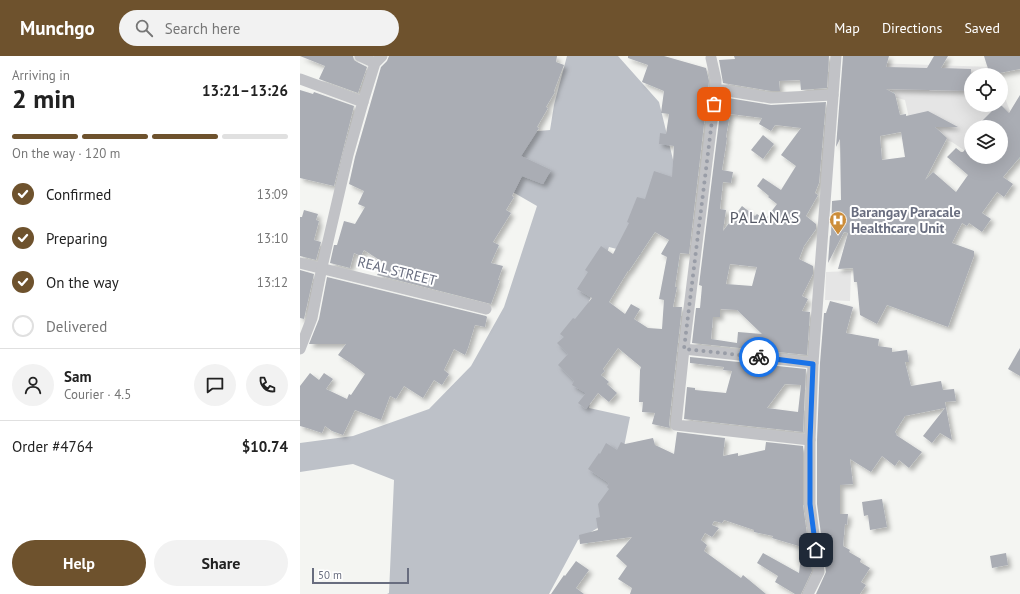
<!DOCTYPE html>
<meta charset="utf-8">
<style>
:root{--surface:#fff;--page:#f2f2f2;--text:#222;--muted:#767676;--line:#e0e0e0;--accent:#6e522d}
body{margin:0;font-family:"PT Sans",sans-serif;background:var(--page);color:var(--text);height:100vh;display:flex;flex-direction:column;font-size:15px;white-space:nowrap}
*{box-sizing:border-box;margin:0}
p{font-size:13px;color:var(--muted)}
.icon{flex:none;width:22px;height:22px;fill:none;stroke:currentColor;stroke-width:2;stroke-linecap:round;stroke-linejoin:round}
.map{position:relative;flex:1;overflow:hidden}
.details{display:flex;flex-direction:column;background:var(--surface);width:300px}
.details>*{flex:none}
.tools{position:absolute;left:664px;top:12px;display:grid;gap:8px}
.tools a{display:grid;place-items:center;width:44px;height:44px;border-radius:50%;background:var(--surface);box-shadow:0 4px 16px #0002;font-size:20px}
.scale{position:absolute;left:12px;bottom:10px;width:97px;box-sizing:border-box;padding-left:4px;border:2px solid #686d7f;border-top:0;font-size:11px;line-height:14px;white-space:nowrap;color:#686d7f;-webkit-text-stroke:3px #fff;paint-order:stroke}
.pin{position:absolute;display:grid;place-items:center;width:34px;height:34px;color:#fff;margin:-17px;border-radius:8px;box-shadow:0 2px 6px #0006}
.courier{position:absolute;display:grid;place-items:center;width:40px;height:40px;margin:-20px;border:3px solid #1a73e8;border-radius:50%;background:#fff;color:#222;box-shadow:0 1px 5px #0007}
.headline em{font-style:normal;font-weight:800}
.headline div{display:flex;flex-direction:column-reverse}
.headline{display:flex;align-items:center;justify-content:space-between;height:68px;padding:0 12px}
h1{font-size:26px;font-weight:800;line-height:30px}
.bar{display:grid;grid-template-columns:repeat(4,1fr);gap:6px 4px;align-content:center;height:48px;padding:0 12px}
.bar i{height:5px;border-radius:3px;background:var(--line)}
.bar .selected{background:var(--accent)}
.bar p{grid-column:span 4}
.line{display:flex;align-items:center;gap:10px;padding:0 12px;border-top:1px solid var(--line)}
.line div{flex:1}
.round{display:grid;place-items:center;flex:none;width:42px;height:42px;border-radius:21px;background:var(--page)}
ol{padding:0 12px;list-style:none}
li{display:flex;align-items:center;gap:12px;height:44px}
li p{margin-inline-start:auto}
li .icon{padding:4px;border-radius:50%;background:var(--accent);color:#fff;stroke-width:4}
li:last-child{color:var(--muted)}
li i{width:22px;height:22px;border:2px solid var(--line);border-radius:50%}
.primary-button{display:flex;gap:8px;margin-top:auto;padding:8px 12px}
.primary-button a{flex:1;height:46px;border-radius:24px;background:var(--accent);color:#fff;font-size:16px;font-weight:800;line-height:46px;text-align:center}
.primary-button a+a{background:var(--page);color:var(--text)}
header{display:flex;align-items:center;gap:24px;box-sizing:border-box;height:56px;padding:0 20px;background:var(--accent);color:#fff}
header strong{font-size:19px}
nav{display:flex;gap:22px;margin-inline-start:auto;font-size:14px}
.search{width:280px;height:36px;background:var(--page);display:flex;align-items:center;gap:10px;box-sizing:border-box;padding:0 14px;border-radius:22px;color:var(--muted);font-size:15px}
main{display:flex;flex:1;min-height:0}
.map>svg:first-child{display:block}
.built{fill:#e5e5e5}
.water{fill:#bdc1c8}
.building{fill:#aaadb4;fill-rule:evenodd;filter:url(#shadow)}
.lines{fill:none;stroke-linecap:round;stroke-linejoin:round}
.minor{stroke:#c1c2c6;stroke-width:11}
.done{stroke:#999da7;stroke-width:4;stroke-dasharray:0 7.2}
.route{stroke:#1a73e8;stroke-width:5}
.labels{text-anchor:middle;stroke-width:4;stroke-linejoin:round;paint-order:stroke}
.poi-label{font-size:14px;font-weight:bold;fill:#686d7f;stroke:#fff;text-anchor:start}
.street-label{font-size:14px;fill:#686d7f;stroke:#fff}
.quarter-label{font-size:16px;letter-spacing:1px;fill:#545865;stroke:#fff}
</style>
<header>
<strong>Munchgo</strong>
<div class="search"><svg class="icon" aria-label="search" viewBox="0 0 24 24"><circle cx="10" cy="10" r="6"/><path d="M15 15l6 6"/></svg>Search here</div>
<nav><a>Map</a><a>Directions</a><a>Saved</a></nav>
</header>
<main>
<section class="details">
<div class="headline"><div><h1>2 min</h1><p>Arriving in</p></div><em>13:21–13:26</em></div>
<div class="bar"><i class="selected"></i><i class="selected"></i><i class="selected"></i><i></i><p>On the way · 120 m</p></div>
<ol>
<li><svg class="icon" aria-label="check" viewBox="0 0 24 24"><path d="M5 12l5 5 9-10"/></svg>Confirmed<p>13:09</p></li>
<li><svg class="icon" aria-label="check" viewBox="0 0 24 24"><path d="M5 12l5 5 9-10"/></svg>Preparing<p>13:10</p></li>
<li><svg class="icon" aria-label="check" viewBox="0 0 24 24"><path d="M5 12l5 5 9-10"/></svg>On the way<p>13:12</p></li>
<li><i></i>Delivered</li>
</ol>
<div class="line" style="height:72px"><a class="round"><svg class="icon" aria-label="person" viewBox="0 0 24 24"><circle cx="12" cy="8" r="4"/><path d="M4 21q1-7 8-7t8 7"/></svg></a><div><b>Sam</b><p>Courier · 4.5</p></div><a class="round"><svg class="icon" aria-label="chat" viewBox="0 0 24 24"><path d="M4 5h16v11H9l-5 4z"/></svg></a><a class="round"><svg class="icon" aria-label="phone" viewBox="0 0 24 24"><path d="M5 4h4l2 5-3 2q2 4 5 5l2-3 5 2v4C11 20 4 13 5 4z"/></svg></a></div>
<div class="line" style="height:52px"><div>Order #4764</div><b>$10.74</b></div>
<div class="primary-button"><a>Help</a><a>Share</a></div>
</section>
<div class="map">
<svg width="720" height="538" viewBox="0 0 720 538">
<defs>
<filter id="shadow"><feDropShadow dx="3.5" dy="3.5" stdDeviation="2" flood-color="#0004"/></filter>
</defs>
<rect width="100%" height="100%" fill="#f4f5f2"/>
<g class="built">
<polygon points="574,7 692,11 695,19 671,19 671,49 701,49 701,32 710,55 698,71 671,71 671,99 652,86 611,71 605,44 570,35"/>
<polygon points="551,215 550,245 525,244 526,216"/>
</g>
<polygon class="water" points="267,0 318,0 359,46 377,120 340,199 309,191 282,265 293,331 289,352 330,361 309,465 278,484 249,538 87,538 89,537 94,424 53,408 0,416 0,387 53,380 129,353 171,310 204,251 237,150 206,132 227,76 250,74 254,49"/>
<g class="building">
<polygon points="0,0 53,0 54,4 57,6 67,11 58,37 19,23 25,10"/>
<polygon points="89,0 257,0 256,6 264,9 254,35 255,36 246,51 248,52 237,71 239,72 221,100 251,114 243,128 222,120 212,140 214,141 206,154 211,157 193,186 199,189 191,207 203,210 198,224 200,224 191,248 77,219 84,207 64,194 61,200 54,197 50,212 30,207 34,189 37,189 44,165 55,168 65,151 58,148 64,135 49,128 55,101 81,11 87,5"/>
<path d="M 328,0 L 364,0 L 406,12 L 409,25 L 389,198 L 380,197 L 375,231 L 377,231 L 373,251 L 382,251 L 369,368 L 370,372 L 352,368 L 355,357 L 342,356 L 343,346 L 339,346 L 340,314 L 341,311 L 318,292 L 303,313 L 305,315 L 301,319 L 309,326 L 307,328 L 317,337 L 309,346 L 298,337 L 286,353 L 278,347 L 286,337 L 272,329 L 274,325 L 258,309 L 268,298 L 257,287 L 264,281 L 260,278 L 273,262 L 275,263 L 292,242 L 277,233 L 288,216 L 285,214 L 301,190 L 313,198 L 329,167 L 327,166 L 337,141 L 345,143 L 354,115 L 372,121 L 374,90 L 359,88 L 360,77 L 366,78 L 369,58 L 361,57 L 364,35 L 342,26 L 348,9 L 328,2 ZM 355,176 L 369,184 L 361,198 L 367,201 L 359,243 L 364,244 L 362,273 L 348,272 L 334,263 L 340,253 L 331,248 L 325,258 L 309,246 L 328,215 L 329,215 Z"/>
<polygon points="434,0 529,0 527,32 501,34 500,24 479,25 480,35 471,35 423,27 419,4 435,3"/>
<path d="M 543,0 L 589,0 L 586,11 L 627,12 L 634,0 L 648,0 L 641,12 L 671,13 L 671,35 L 586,33 L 595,38 L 600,59 L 606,58 L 606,60 L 628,55 L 658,71 L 635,71 L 647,82 L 625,124 L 633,116 L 656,136 L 668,119 L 647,101 L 656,92 L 661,96 L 663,96 L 671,86 L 671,101 L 701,101 L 701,71 L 676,71 L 698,49 L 701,49 L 709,57 L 720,39 L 720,101 L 703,121 L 713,128 L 704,141 L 697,136 L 682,157 L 691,163 L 682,176 L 669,167 L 667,170 L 662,167 L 652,187 L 674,195 L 674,200 L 648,271 L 587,249 L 577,268 L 560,259 L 557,226 L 554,226 L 553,212 L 538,213 L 548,177 L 544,176 L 528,207 L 530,179 L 531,180 L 532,145 L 541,144 L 540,83 L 536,91 ZM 601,76 L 605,101 L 582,104 L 580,80 Z"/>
<polygon points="684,0 720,0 720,13 690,19"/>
<polygon points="0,34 13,38 14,36 54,50 34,130 0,122"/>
<path d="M 422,41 L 471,49 L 526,46 L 519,127 L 515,137 L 518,139 L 506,160 L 516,168 L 516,173 L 504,190 L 499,203 L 513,210 L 513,218 L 502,240 L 508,243 L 502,255 L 510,256 L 507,299 L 392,287 L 396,252 L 400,252 L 402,230 L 399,229 ZM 430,58 L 462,62 L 459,68 L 471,75 L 475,69 L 501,72 L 481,99 L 496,110 L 481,134 L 463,122 L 457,130 L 469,140 L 468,141 L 477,148 L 465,164 L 457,158 L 455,160 L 442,150 L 423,175 L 426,154 L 420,153 L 423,126 L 431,127 L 433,116 L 422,114 L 427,82 L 426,81 ZM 430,208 L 457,211 L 452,230 L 426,228 ZM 420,253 L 437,254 L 462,278 L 438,276 L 437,287 L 411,283 L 413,261 L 420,261 Z"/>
<polygon points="463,79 474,88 463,103 451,94"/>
<polygon points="4,154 18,158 16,164 19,165 14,184 21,186 16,204 0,200 0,161 2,161"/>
<polygon points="0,214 14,218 4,263 0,262"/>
<polygon points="27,221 186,260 187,261 185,271 175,269 168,292 165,299 154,293 144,314 149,318 142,329 134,324 123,342 104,330 96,343 90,340 81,364 55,354 43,379 32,375 25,370 22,377 7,372 0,370 0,330 10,317 19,324 24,317 33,323 26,333 47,343 49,338 51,339 65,318 52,308 38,299 46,288 9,288 19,263"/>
<polygon points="530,245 553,251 546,277 579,283 578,290 592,292 592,296 607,294 609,306 605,306 611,330 641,325 643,334 654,333 656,345 645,346 652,384 640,377 632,387 623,380 645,352 605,360 595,376 597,378 596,379 622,396 609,412 599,404 595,410 582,400 571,416 550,403 553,428 540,429 540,458 548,458 547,469 545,468 543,490 550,494 549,496 561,503 560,506 570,512 561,526 566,529 560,538 516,538 526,516 517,448 517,384 520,307 524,257 526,257"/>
<polygon points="720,292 720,320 708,313"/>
<path d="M 390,301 L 506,313 L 503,376 L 384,363 L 387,331 L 395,332 L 395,334 L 426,337 L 432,315 L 423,314 L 424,311 L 390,307 ZM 485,328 L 501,329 L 498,356 L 467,352 Z"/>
<polygon points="377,376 425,382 423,400 438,397 438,400 465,394 466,386 503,390 503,449 512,515 501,538 495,538 475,526 478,520 457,507 463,497 499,517 502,491 472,482 473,480 454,476 454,474 424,464 422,467 414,465 412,469 419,472 412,481 405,477 401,484 407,489 404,495 441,522 443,519 466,538 330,538 332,532 318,523 327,510 316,500 332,481 280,488 279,479 298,474 296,462 300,461 298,448 309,433 307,431 309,427 288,413 299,397 300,398 306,387 317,394 321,386 325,388 353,382 355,389 374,398"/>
<polygon points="582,443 587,471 570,474 568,459 564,460 562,446"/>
<polygon points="706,497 708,509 692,512 690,500"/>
<polygon points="276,505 289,514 276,532 284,538 251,538 264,519 265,520"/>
</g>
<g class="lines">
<g class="minor">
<polyline points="60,0 75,7"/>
<polyline points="411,2 416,24 416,33 471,42 533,39"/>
<polyline points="0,23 63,46"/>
<polyline points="416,33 384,293 513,307"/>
<polyline points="0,207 186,253"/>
<polyline points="0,293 12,262 22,211 48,99 63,46 75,7 82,0"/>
<polyline points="384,293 376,369 510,384"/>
<polyline points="508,538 519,516 510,448 510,384 513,307 536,0"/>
</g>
</g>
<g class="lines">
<polyline class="done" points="414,48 384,293 459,301"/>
<polyline class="route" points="459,301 513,308 510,384 510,448 516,494"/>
</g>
<defs>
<g id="hospital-pin" transform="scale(0.9)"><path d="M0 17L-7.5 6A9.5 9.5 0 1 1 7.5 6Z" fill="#cc8d3a" stroke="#fff"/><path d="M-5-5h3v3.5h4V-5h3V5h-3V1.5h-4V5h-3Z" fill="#fff"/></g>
</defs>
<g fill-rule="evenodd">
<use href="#hospital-pin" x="538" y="164"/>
</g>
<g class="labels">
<g class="poi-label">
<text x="551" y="161">Barangay Paracale<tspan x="551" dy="16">Healthcare Unit</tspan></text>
</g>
<g class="street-label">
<text transform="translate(97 215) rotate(14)" y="5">REAL STREET</text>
</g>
<g class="quarter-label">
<text x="465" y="167">PALANAS</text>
</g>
</g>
</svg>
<div class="tools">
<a><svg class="icon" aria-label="locate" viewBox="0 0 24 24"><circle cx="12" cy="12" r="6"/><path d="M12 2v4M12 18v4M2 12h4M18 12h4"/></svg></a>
<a><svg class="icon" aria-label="layers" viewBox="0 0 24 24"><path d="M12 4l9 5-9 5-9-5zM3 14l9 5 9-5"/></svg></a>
</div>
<div class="scale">50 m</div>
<div class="pin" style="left:414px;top:48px;background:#ea580c"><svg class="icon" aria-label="bag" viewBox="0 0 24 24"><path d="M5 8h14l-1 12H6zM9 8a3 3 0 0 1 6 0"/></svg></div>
<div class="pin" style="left:516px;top:494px;background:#1f2937"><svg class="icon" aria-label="home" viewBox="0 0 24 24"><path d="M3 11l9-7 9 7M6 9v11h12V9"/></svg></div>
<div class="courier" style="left:459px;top:301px"><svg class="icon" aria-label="bike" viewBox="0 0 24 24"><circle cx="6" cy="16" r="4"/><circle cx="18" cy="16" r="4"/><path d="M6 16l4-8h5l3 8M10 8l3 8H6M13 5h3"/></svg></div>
</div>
</main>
